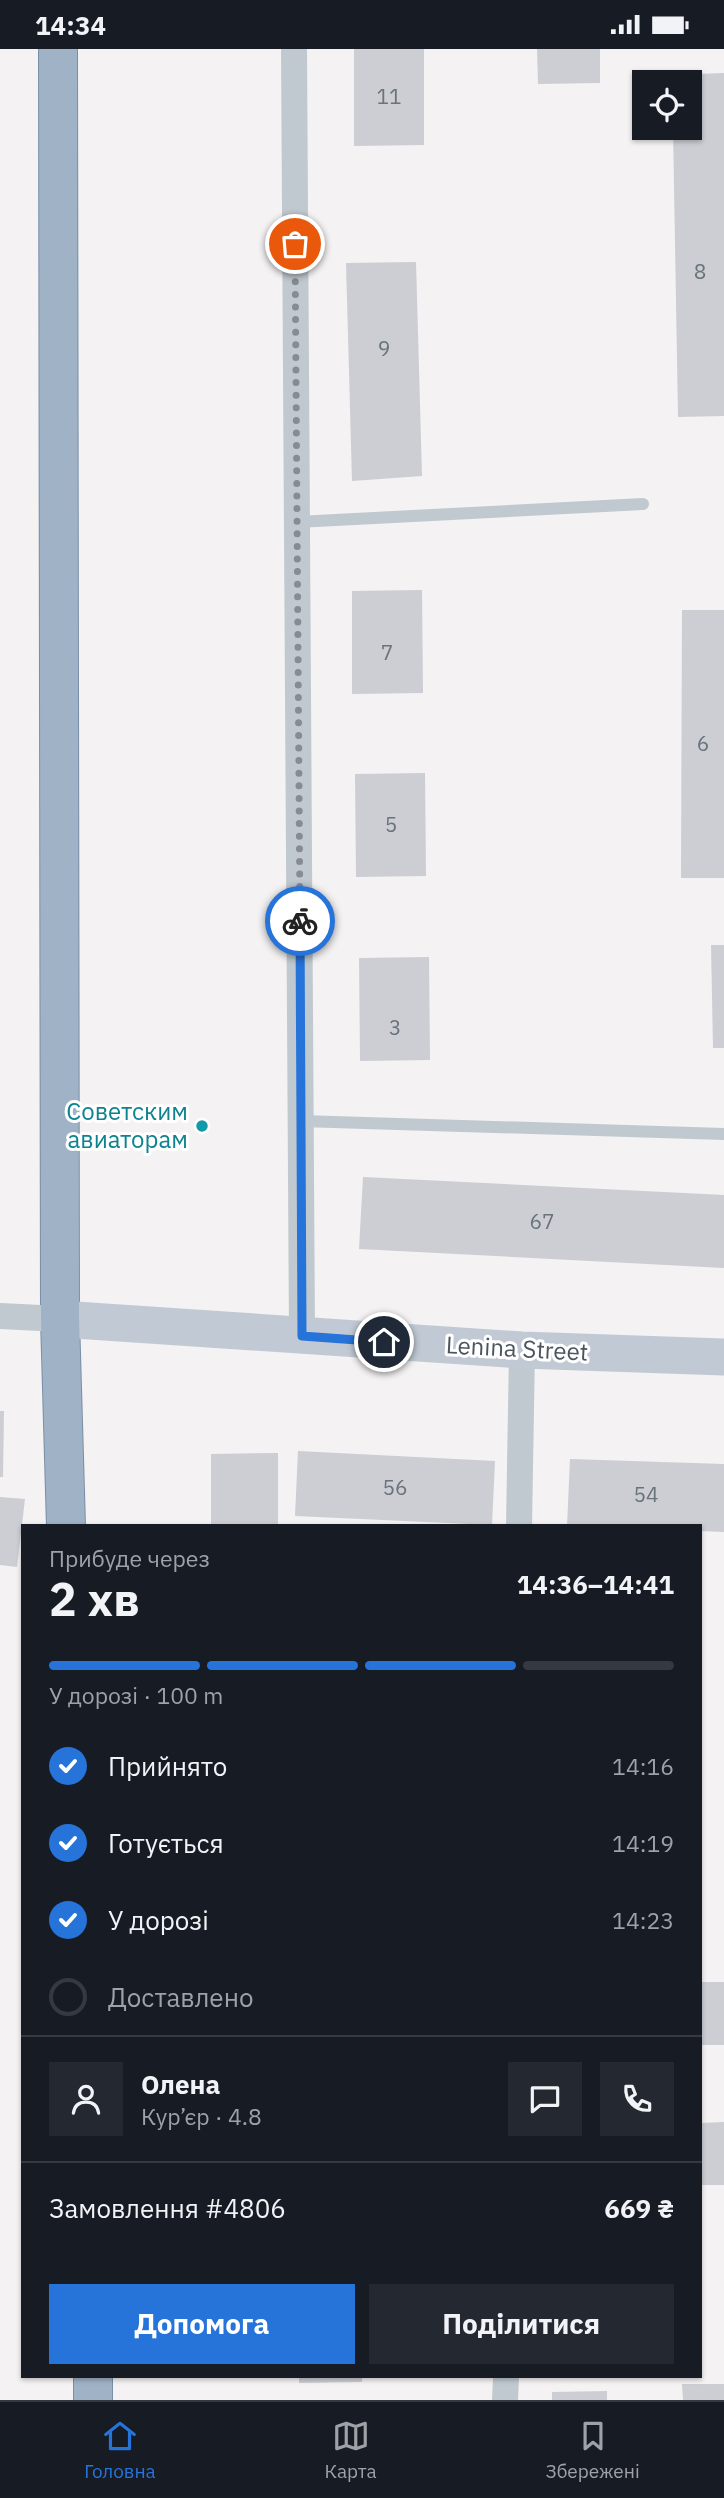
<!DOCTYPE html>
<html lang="uk">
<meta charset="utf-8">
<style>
:root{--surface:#171b24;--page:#242831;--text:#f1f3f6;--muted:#9ea1a6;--line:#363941;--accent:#2673da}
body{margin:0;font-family:"IBM Plex Sans",sans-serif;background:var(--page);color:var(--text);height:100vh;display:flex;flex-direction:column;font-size:26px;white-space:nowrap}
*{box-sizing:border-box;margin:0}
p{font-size:23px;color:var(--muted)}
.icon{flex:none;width:38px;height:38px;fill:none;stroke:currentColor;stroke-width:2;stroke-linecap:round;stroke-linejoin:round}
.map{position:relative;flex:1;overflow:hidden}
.side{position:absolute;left:21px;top:1475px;width:681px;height:854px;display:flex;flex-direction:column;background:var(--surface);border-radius:0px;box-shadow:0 2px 5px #0004}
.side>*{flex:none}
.fabs{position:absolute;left:632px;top:21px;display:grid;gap:14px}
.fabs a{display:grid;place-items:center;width:70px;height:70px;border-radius:0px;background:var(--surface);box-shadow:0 2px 5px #0004;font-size:35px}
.pin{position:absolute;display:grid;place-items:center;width:60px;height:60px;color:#fff;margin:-30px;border:4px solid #fff;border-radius:50%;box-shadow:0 2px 7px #0007}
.courier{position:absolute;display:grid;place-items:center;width:70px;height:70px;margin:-35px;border:5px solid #2673da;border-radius:50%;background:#fff;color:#222;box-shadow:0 2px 9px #0007}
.head em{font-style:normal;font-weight:700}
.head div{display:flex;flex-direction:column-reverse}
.head{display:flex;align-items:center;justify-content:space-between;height:119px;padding:0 28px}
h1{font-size:46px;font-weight:700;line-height:52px}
.bar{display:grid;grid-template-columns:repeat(4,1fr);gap:10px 7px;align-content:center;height:84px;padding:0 28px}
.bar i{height:9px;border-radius:5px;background:var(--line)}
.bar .active{background:var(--accent)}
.bar p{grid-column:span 4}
.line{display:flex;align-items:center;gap:18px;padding:0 28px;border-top:2px solid var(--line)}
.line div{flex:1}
.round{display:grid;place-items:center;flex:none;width:74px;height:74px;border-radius:0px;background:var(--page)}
ol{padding:0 28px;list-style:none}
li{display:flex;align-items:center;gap:21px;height:77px}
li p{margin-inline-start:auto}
li .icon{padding:7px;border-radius:50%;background:var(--accent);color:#fff;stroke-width:4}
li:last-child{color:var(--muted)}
li i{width:38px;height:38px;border:4px solid var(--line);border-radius:50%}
.action{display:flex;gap:14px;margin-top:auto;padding:14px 28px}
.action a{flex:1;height:80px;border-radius:0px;background:var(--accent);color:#fff;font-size:28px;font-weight:700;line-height:80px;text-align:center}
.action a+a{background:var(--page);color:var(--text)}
.status{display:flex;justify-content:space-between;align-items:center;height:49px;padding:0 35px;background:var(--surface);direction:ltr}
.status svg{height:19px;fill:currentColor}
.tab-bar{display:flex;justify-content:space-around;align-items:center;height:98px;border-top:2px solid var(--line);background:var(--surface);font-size:19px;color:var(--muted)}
.tab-bar a{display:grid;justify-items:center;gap:4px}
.tab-bar .active{color:var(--accent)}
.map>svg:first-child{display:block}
.building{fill:#ccced4}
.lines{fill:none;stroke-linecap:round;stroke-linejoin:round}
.trunk-casing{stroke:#788fa8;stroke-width:40}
.service{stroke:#c0c9cf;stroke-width:12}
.minor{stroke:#c0c9cf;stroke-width:26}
.secondary{stroke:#c1cad4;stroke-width:37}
.trunk{stroke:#a0b2c5;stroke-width:38}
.done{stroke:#868c92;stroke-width:7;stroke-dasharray:0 12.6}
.route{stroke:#2673da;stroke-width:9}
.culture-dot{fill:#0f9aa8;stroke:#fff;stroke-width:2.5}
.labels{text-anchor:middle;stroke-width:6;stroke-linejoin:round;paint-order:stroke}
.number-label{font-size:21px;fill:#6a737c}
.culture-label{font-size:24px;fill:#0d838f;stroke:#fff;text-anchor:end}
.street-label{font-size:24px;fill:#4a555e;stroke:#fff}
</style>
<div class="status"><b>14:34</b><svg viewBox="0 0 49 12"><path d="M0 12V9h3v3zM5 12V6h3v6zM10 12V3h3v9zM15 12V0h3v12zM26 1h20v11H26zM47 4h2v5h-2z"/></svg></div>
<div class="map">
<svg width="724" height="2351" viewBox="0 0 724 2351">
<rect width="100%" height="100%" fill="#f4f2f2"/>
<g class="building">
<polygon points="354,0 424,0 424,96 354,97"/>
<polygon points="537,0 600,0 600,34 538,35"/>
<polygon points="724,24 724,367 678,368 673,79 690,79 690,33 672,33 672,26"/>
<polygon points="416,213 422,427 352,432 346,214"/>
<polygon points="422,541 423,644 352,645 352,542"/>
<polygon points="682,561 724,561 724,829 681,829"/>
<polygon points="425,724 426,827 356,828 355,725"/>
<polygon points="711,896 724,896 724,999 713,999"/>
<polygon points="429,908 430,1011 360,1012 359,909"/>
<polygon points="363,1128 724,1146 724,1219 359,1200"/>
<polygon points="0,1362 4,1362 3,1428 0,1428"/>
<polygon points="298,1402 495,1412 492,1476 295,1467"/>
<polygon points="278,1404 278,1477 211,1477 211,1405"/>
<polygon points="570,1410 724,1415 724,1483 700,1482 700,1477 567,1477"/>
<polygon points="0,1448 25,1450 17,1518 0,1516"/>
<rect x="700" y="1933" width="24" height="63"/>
<polygon points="724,2073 724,2136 700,2136 700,2074"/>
<polygon points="299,2328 362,2328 362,2333 299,2334"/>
<polygon points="682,2335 724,2335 724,2351 683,2351"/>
<polygon points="607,2342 607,2351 552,2351 552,2343"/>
</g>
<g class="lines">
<g class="trunk-casing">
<g id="trunk">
<polyline points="58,0 60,1270 66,1477"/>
<polyline points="93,2328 93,2351"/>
</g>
</g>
<g class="service">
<polyline points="297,473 643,455"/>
<polyline points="301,1072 724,1085"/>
</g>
<g class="minor">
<polyline points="294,0 302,1288"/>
<polyline points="0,1267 60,1270"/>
<polyline points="519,1477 522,1301"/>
<polyline points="505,2351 506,2328"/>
</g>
<polyline class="secondary" points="60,1270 522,1301 724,1308"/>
<use href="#trunk" class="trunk"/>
</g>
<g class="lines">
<polyline class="done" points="295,195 300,872"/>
<polyline class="route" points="300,872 302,1287 384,1293"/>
</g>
<circle class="culture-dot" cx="202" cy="1077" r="7"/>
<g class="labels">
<g class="number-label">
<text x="389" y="55">11</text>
<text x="700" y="230">8</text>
<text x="384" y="307">9</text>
<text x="387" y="611">7</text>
<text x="703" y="702">6</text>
<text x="391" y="783">5</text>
<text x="395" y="986">3</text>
<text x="542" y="1180">67</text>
<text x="395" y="1446">56</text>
<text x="646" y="1453">54</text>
</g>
<g class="culture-label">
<text x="188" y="1071">Советским<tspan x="188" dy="28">авиаторам</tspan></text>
</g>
<g class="street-label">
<text transform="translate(517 1300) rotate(3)" y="8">Lenina Street</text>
</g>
</g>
</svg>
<div class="fabs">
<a><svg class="icon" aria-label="locate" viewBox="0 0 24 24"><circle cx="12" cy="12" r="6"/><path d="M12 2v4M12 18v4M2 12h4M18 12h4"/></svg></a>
</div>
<div class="pin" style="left:295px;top:195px;background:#ea580c"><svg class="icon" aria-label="bag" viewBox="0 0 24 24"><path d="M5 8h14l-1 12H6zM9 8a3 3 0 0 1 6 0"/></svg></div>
<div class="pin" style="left:384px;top:1293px;background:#1f2937"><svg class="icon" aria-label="home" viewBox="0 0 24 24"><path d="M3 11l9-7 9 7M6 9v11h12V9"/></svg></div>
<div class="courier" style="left:300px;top:872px"><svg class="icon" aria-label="bike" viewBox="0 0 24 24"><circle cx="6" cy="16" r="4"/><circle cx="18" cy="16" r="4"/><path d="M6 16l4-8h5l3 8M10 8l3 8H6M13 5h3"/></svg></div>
<section class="side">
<div class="head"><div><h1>2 хв</h1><p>Прибуде через</p></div><em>14:36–14:41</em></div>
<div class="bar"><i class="active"></i><i class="active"></i><i class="active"></i><i></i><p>У дорозі · 100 m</p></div>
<ol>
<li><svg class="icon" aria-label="check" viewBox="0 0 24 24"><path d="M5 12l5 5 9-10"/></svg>Прийнято<p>14:16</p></li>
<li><svg class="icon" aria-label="check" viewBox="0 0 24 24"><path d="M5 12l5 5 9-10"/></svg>Готується<p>14:19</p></li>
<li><svg class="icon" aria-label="check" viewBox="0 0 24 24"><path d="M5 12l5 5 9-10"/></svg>У дорозі<p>14:23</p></li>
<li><i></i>Доставлено</li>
</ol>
<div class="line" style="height:126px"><a class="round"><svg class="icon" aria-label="person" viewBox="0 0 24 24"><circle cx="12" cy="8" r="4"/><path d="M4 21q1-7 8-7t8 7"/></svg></a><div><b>Олена</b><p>Кур’єр · 4.8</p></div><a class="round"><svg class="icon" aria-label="chat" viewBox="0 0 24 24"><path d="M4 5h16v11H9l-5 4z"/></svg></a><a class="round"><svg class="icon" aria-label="phone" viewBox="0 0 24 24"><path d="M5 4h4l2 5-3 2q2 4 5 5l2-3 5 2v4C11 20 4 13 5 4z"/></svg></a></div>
<div class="line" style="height:91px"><div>Замовлення #4806</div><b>669 ₴</b></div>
<div class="action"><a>Допомога</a><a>Поділитися</a></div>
</section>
</div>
<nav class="tab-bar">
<a class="active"><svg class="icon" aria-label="home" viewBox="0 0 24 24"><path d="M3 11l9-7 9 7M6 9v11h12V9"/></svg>Головна</a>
<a><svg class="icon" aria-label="map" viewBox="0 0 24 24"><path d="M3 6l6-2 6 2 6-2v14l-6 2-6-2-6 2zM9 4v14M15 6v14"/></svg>Карта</a>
<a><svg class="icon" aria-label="saved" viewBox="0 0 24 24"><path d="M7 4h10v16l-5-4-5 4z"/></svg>Збережені</a>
</nav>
